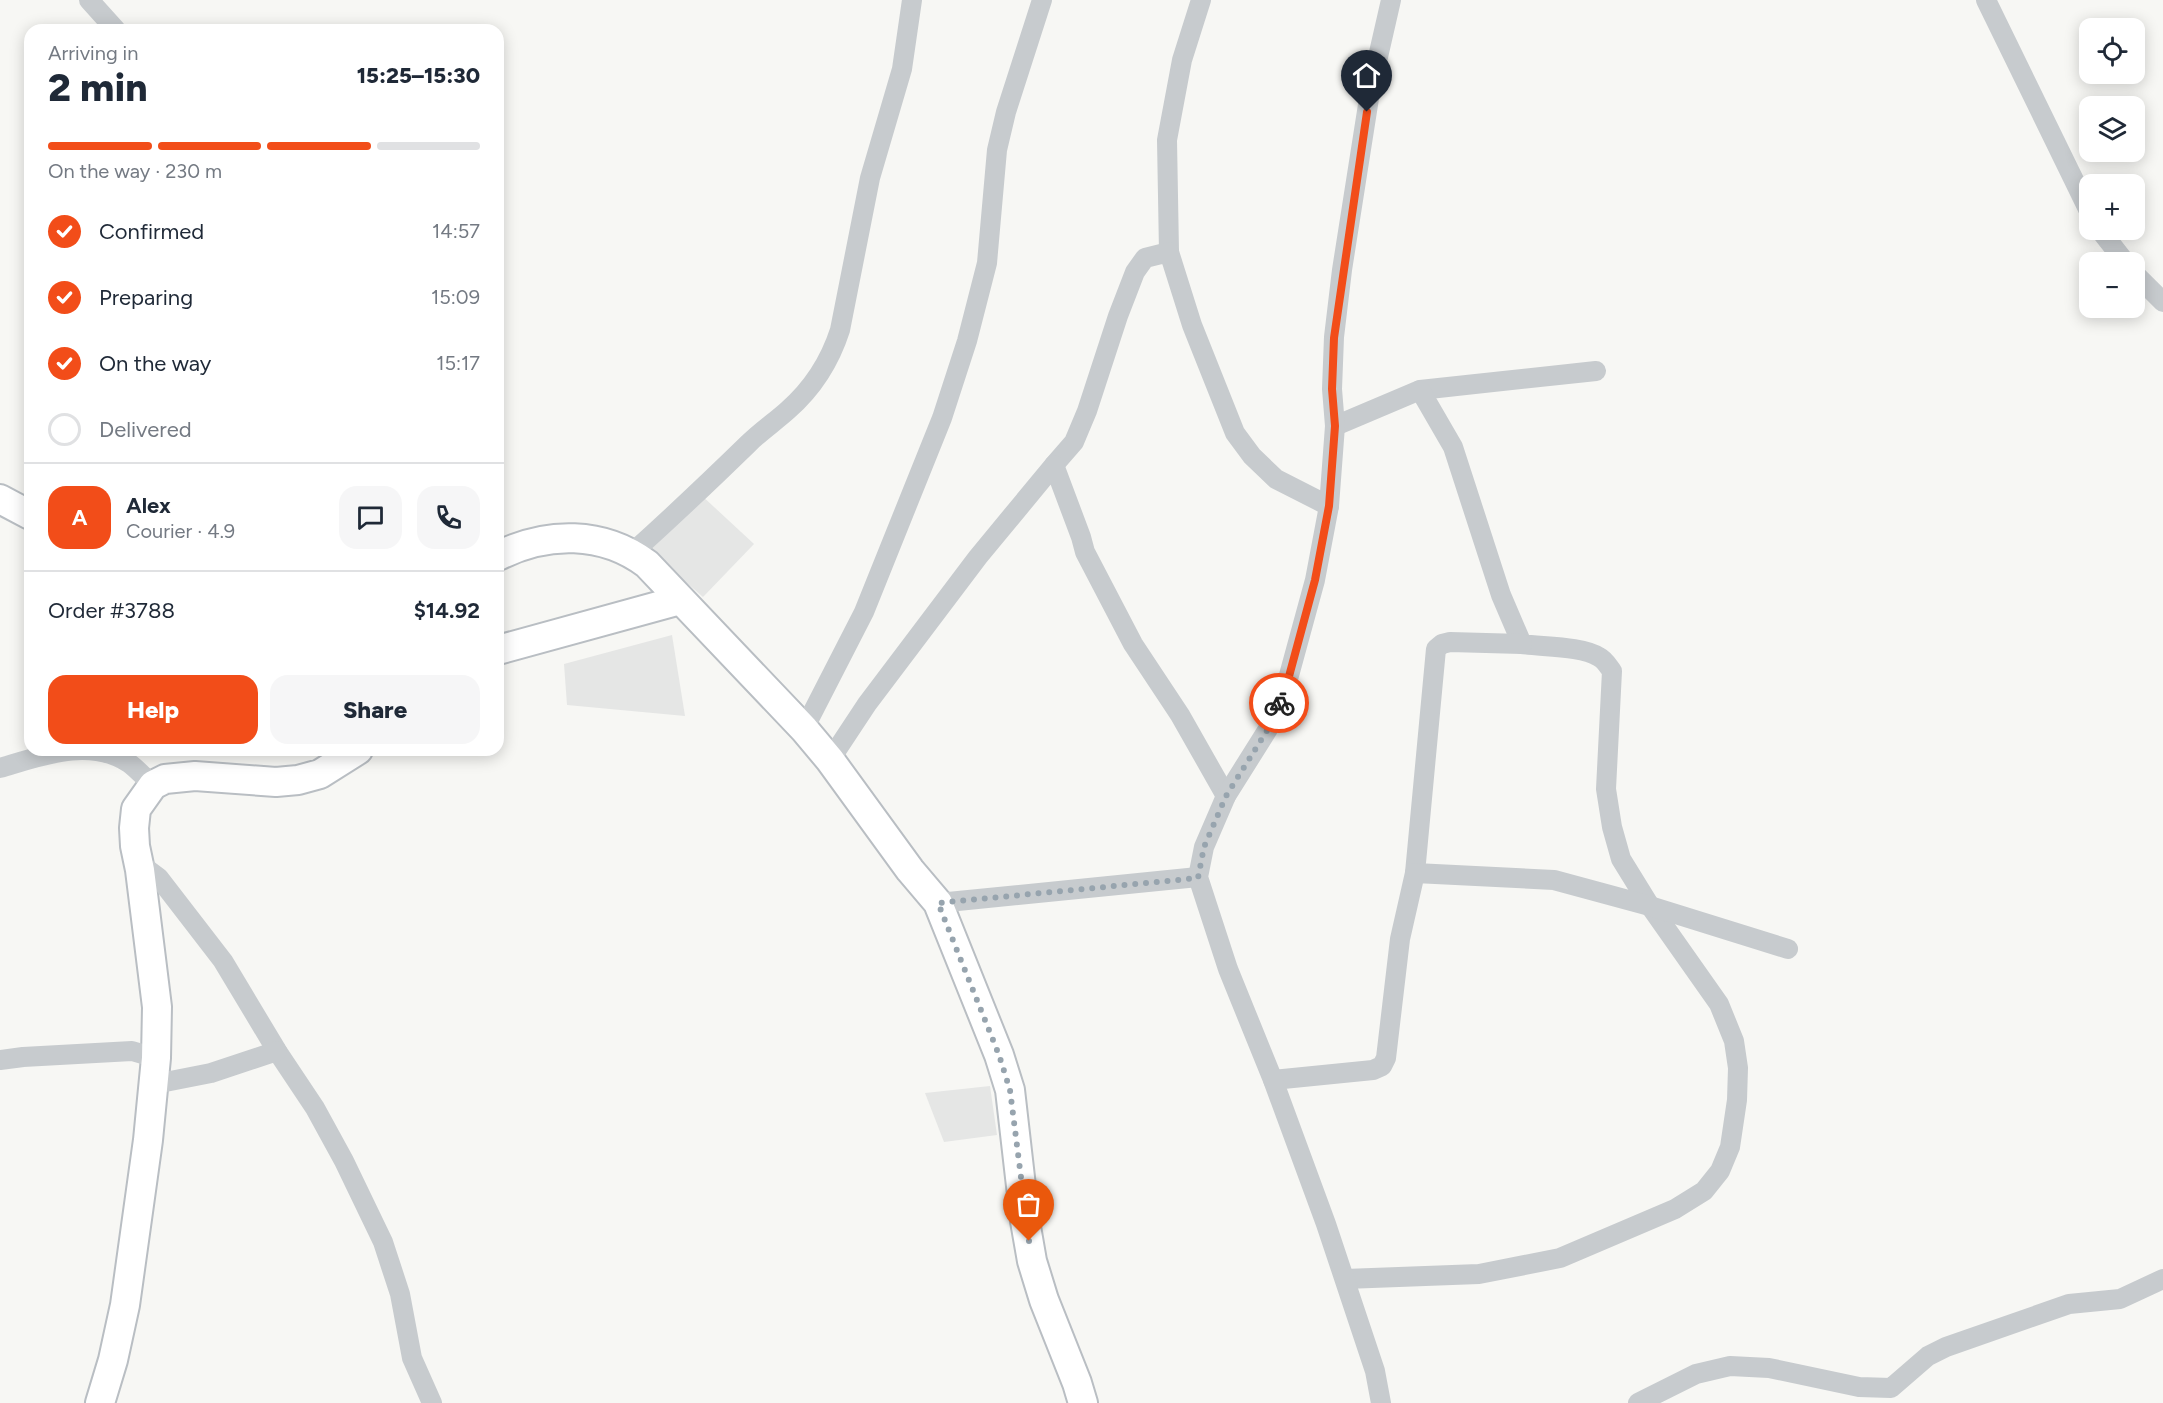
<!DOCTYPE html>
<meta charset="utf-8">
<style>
:root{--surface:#fff;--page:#f6f6f7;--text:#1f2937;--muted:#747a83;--line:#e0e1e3;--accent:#f24d19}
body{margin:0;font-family:Figtree,sans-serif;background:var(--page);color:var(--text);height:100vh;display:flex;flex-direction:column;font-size:22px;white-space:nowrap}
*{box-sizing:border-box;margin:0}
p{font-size:20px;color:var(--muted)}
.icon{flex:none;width:33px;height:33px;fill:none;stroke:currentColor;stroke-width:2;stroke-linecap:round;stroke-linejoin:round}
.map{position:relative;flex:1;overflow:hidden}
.sheet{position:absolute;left:24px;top:24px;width:480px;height:732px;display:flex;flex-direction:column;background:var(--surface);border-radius:18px;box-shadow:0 3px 15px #0003}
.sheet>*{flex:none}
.tools{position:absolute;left:2079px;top:18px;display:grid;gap:12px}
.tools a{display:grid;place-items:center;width:66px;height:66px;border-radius:12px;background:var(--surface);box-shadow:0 3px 15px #0003;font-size:30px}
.pin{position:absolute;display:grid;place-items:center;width:51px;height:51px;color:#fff;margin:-62px -26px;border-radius:50% 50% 50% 0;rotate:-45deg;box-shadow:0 0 6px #0007}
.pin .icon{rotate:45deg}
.courier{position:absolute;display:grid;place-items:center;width:60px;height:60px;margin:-30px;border:4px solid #f24d19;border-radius:50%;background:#fff;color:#222;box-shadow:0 2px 8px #0007}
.head em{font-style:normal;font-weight:800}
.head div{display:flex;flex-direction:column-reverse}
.head{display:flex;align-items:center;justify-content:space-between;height:102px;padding:0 24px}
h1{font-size:39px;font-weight:800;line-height:45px}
.bar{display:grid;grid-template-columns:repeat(4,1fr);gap:9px 6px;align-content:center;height:72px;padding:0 24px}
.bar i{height:8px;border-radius:4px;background:var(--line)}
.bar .active{background:var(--accent)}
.bar p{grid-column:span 4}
.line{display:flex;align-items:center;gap:15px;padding:0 24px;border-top:2px solid var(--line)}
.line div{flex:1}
.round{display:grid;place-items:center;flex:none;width:63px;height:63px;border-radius:18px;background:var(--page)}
ol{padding:0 24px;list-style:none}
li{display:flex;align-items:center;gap:18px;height:66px}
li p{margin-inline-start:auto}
li .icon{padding:6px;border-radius:50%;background:var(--accent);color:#fff;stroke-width:4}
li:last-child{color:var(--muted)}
li i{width:33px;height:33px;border:3px solid var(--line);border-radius:50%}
.cta{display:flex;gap:12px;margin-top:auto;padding:12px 24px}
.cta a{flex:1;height:69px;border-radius:18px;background:var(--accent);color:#fff;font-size:24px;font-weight:800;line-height:69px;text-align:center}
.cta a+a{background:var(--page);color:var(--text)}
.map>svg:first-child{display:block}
.built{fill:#e5e6e5}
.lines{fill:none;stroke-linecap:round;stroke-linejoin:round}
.secondary-casing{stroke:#b9bec3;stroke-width:32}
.street{stroke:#c7cbce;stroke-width:20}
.secondary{stroke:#fff;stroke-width:28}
.done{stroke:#97a4ae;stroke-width:6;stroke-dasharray:0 10.8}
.route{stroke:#f24d19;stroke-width:8}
</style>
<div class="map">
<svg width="2163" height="1403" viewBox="0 0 2163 1403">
<rect width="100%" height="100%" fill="#f7f7f4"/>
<g class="built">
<polygon points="700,494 754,544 703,597 645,546"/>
<polygon points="672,635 685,716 567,705 564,664"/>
<polygon points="990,1086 997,1135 944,1142 925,1093"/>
</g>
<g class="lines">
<g class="secondary-casing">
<g id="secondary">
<polyline points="0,499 30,515"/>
<path d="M 498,556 C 547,531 603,531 647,564 L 804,729 L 830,760 L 910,870 L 938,903 L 999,1055 L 1010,1090 L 1025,1221 L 1032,1261 L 1044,1300 L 1077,1383 L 1083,1403"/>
<polyline points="498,650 680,600"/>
<polyline points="100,1403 113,1360 125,1305 148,1140 156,1058 157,1007 140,870 135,846 134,828 136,809 153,785 165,779 195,776 276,782 298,780 320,774 358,750"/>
</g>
</g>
<g class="street">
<polyline points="89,0 116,30"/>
<polyline points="1986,0 2090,213"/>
<polyline points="2100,230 2125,262"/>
<polyline points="1169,252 1167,140 1182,60 1201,0"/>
<polyline points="2134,273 2163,302"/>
<polyline points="1420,390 1596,371"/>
<path d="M 1335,426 L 1420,390 L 1453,447 L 1501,595 L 1522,644 C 1542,647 1583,646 1599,657 C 1605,660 1608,666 1612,671 L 1606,789 L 1612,827 L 1621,859 L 1650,906 L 1719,1004 L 1734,1041 L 1738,1068 L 1737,1100 L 1730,1147 L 1720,1171 L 1704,1191 L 1675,1209 L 1560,1258 L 1479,1274 L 1345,1279"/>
<polyline points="1054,465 1074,442 1087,411 1118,316 1135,272 1145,258 1169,252 1192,325 1235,433 1252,456 1276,479 1329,506"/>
<path d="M 632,553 C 672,517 711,480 749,443 C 761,431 776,421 788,410 C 813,388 830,361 840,330 L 870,178 L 902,69 L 912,0"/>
<polyline points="804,729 864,612 942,418 967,341 987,263 997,150 1006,112 1042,0"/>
<polyline points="830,760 867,704 978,557 1054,465 1081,537 1085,552 1133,644 1180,715 1226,796"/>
<path d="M 0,768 C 41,756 89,737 129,763 C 137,769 145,778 153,785"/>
<polyline points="140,870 147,869 159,878 223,961 277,1051 315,1108 344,1161 383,1242 400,1294 412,1358 432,1403"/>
<polyline points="1415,873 1436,649 1442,644 1450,642 1522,644"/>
<polyline points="938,903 1198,877"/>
<polyline points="0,1060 23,1057 132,1051 156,1058"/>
<polyline points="1273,1080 1373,1070 1382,1066 1386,1058 1400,939 1415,873 1554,880 1650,906 1788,949"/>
<polyline points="155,1084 211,1073 277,1051"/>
<polyline points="1381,1403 1375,1371 1326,1224 1273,1080 1228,969 1198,877 1204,847 1226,796 1268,729 1288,679 1315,580 1329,506 1335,426 1332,389 1334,337 1342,270 1370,92 1391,0"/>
<polyline points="1638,1403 1696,1374 1730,1366 1769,1368 1859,1387 1891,1388 1928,1356 1946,1347 2069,1304 2120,1299 2163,1279"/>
</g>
<use href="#secondary" class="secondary"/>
</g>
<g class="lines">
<polyline class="done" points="1029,1241 1010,1090 999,1055 938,903 1198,878 1204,847 1226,796 1268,729 1279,703"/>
<polyline class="route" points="1279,703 1288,680 1315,580 1329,506 1335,426 1332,389 1334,338 1367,112"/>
</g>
</svg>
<div class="tools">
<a><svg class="icon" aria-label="locate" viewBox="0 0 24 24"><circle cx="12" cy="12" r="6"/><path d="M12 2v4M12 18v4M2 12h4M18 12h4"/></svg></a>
<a><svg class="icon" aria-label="layers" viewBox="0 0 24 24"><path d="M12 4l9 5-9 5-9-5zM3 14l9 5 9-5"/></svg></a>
<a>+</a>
<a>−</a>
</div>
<div class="pin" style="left:1029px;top:1241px;background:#ea580c"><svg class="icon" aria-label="bag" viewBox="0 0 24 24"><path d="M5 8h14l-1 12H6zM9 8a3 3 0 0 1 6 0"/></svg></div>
<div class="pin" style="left:1367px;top:112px;background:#1f2937"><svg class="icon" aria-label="home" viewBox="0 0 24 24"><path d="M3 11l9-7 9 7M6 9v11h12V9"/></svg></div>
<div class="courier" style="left:1279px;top:703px"><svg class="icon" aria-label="bike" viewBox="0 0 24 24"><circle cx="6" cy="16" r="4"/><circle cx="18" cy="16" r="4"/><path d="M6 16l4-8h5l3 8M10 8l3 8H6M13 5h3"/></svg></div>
<section class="sheet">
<div class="head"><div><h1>2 min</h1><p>Arriving in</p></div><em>15:25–15:30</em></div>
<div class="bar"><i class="active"></i><i class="active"></i><i class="active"></i><i></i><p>On the way · 230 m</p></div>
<ol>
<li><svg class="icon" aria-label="check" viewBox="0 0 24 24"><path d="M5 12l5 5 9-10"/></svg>Confirmed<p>14:57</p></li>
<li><svg class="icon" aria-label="check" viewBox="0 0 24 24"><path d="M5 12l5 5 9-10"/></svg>Preparing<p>15:09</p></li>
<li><svg class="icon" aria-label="check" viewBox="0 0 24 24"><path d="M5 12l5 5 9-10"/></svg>On the way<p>15:17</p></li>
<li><i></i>Delivered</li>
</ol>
<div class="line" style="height:108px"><b class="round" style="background:var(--accent);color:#fff">A</b><div><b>Alex</b><p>Courier · 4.9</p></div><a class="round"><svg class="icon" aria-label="chat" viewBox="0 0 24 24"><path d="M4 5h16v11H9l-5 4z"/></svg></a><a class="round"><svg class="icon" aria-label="phone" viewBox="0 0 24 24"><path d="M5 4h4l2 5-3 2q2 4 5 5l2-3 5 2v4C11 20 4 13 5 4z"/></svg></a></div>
<div class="line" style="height:78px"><div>Order #3788</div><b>$14.92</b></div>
<div class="cta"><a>Help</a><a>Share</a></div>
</section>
</div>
